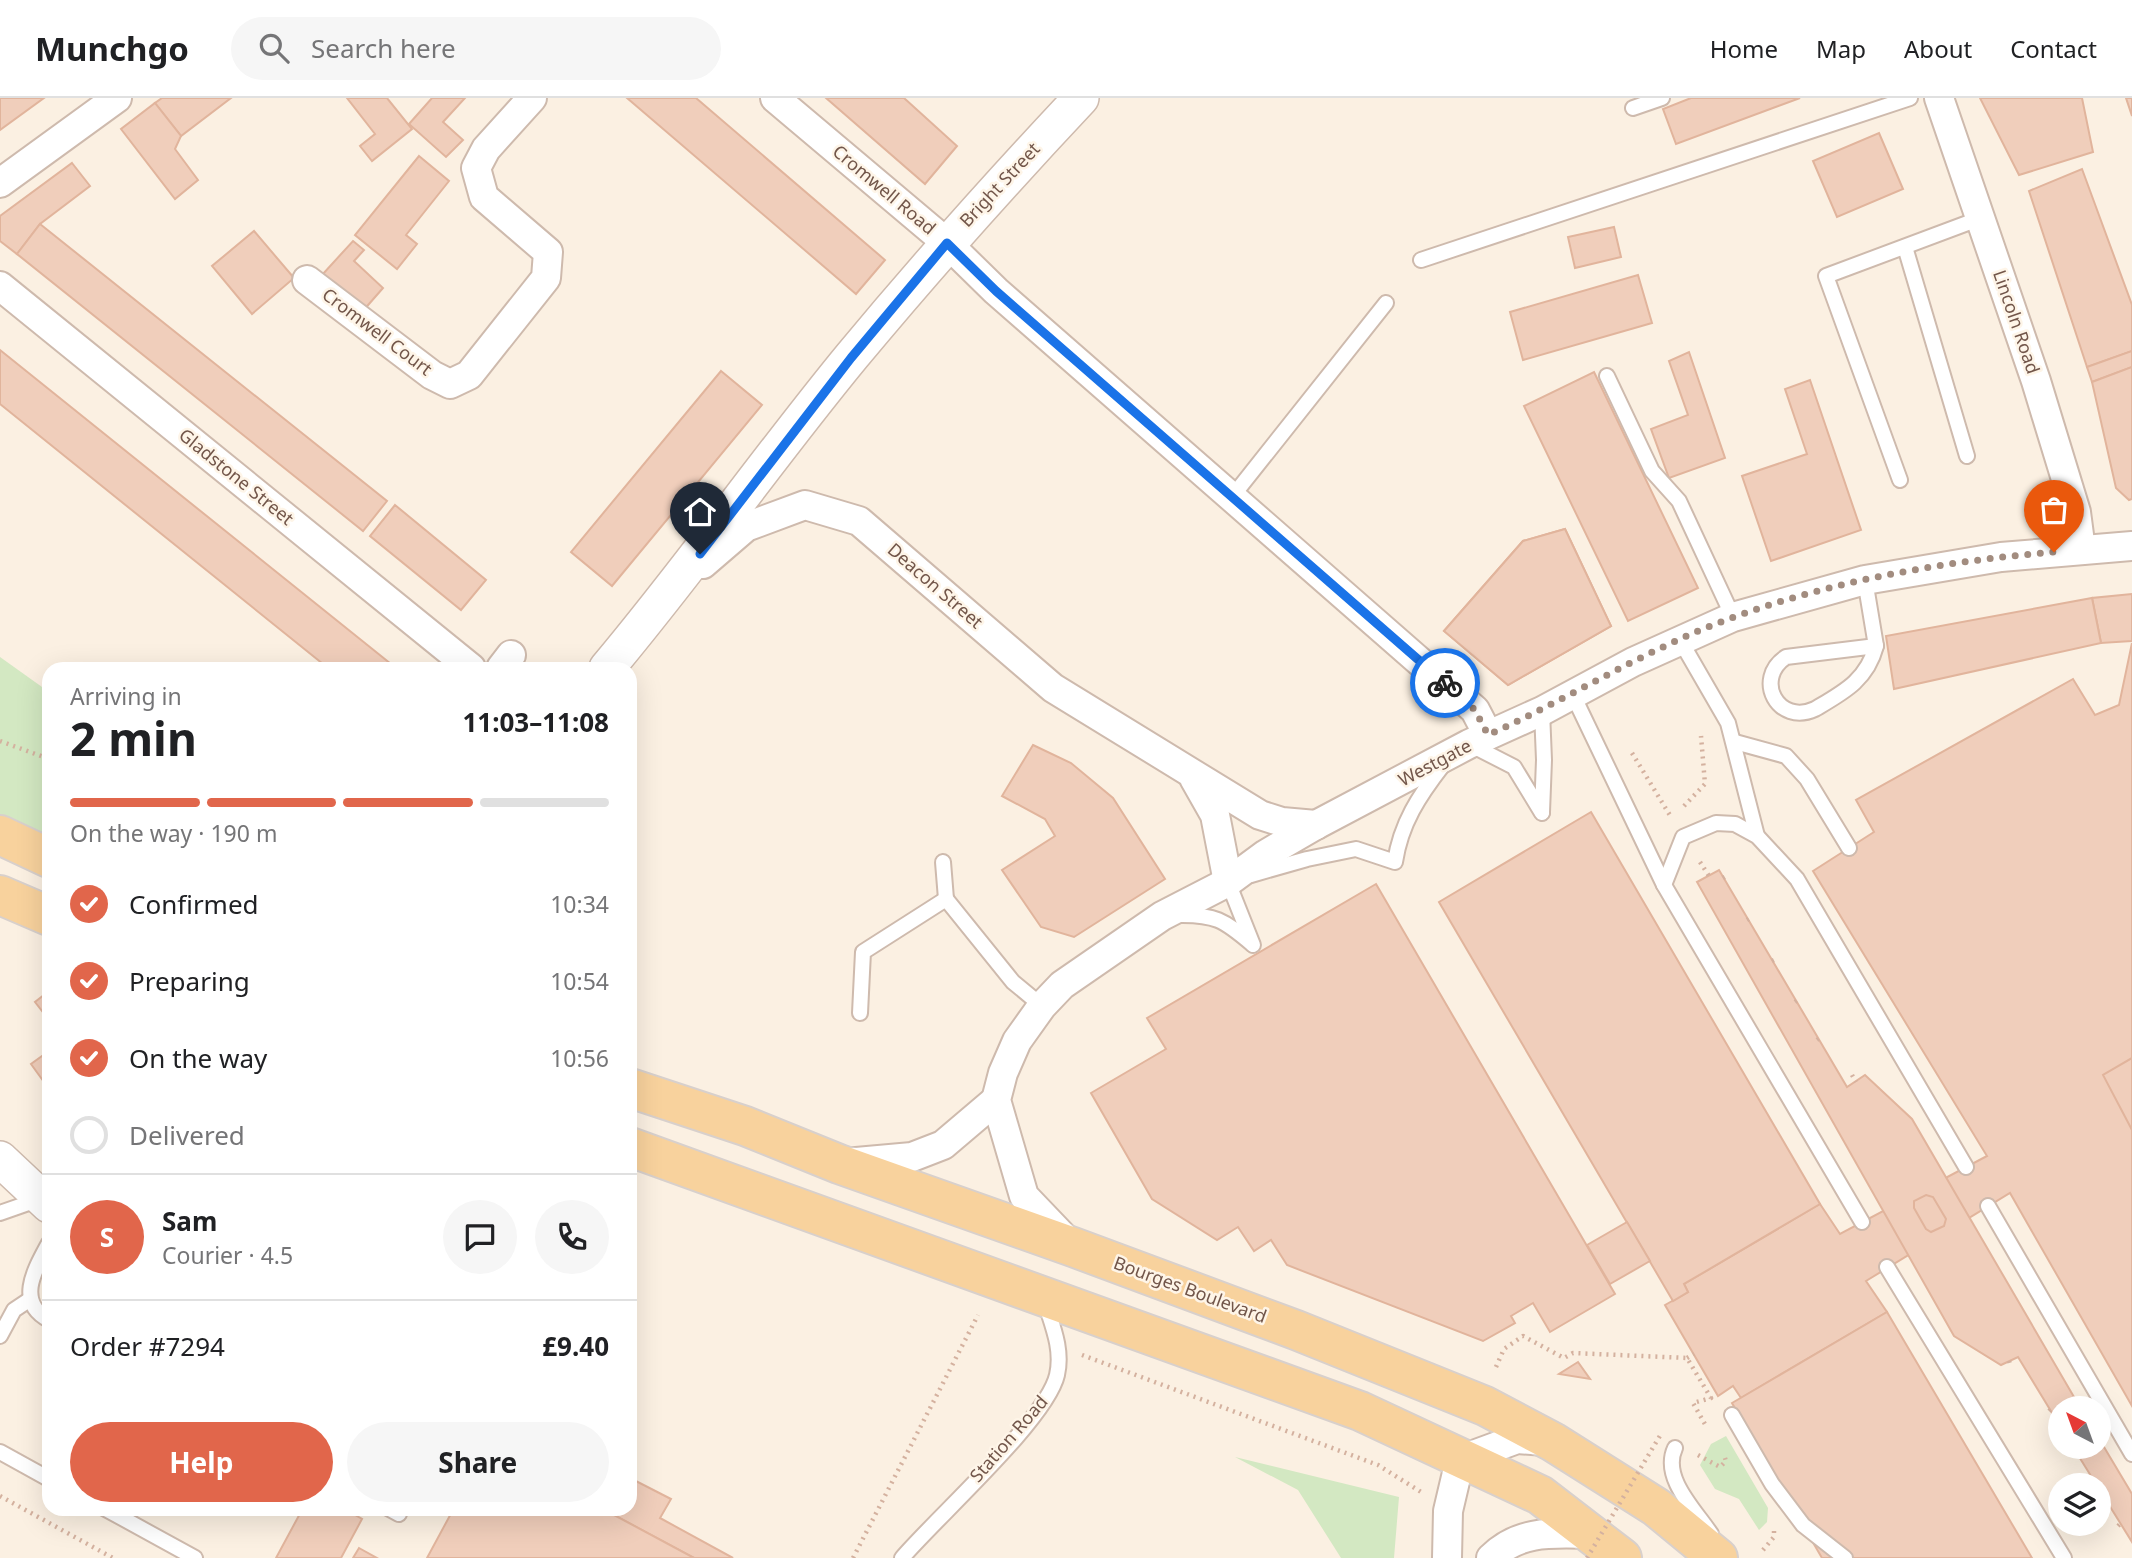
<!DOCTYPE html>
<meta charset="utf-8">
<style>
:root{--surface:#fff;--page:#f6f6f6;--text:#202124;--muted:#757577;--line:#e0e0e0;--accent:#e1664b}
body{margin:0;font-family:"Noto Sans",sans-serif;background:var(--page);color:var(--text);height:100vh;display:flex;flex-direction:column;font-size:26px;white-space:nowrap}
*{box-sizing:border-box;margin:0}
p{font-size:23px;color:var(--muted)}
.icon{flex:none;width:38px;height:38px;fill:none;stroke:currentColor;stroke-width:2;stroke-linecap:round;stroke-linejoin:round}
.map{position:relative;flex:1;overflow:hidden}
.details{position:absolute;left:42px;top:564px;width:595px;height:854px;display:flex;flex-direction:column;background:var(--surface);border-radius:21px;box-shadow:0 7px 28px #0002}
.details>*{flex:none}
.needle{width:46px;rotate:319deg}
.tools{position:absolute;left:2048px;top:1298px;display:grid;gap:14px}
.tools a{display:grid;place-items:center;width:63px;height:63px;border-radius:50%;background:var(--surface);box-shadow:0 7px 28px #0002;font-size:35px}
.pin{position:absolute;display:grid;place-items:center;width:60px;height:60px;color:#fff;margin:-72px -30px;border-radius:50% 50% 50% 0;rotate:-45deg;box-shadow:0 0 7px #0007}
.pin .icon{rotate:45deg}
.courier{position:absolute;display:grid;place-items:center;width:70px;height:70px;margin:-35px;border:5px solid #1a73e8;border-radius:50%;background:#fff;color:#222;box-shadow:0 2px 9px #0007}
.head em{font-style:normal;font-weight:700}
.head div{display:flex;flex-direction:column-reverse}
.head{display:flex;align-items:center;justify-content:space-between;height:119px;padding:0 28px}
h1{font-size:46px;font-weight:700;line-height:52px}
.bar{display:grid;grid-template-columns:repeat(4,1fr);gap:10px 7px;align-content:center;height:84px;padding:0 28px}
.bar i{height:9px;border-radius:5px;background:var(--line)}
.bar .on{background:var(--accent)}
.bar p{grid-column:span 4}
.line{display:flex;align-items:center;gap:18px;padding:0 28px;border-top:2px solid var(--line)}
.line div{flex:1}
.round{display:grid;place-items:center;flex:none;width:74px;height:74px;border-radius:37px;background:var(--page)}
ol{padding:0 28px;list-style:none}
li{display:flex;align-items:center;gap:21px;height:77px}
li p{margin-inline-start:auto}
li .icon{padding:7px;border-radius:50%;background:var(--accent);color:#fff;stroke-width:4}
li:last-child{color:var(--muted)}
li i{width:38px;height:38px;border:4px solid var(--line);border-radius:50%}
.action{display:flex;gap:14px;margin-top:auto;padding:14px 28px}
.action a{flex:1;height:80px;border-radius:42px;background:var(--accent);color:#fff;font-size:28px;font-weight:700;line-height:80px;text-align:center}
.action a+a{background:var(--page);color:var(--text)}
header{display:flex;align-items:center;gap:42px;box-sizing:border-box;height:98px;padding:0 35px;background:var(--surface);border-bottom:2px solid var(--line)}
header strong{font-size:33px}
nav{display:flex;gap:38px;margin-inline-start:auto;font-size:24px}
.search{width:490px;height:63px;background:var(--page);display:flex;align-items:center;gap:18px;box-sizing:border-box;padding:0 24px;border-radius:38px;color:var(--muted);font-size:26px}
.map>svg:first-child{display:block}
.green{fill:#d3e8c2}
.building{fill:#f0cebb;stroke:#e1b49c;stroke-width:2}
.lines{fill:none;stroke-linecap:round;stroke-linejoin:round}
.service-casing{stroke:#cebaad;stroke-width:18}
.minor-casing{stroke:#cebaad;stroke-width:32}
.tertiary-casing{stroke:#cebaad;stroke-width:38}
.primary-casing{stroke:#d8d0cc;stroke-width:42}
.path{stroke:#d4b19f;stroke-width:4.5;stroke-dasharray:2 5;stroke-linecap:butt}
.service{stroke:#fff;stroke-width:14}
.minor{stroke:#fff;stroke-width:28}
.tertiary{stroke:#fff;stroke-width:35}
.primary{stroke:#f8d29d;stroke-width:38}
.path-bridge{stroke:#d4b19f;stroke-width:4.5;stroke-dasharray:2 5;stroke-linecap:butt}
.done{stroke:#a28c7f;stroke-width:7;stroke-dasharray:0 12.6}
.route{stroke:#1a73e8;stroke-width:9}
.labels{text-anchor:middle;stroke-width:5;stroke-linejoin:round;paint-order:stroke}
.street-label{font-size:18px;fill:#72564a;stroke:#fef5e8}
</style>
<header>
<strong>Munchgo</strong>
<div class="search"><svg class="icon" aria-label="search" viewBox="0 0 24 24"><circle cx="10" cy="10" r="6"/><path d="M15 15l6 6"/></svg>Search here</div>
<nav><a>Home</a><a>Map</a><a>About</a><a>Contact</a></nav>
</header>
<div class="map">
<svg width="2132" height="1460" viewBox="0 0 2132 1460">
<rect width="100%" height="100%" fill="#fbf0e2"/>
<g class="green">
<polygon points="0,559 49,594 49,739 0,716"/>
<polygon points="1726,1338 1768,1410 1767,1424 1759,1432 1739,1401 1715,1391 1700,1367 1711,1346"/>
<polygon points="1235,1359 1399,1399 1394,1460 1341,1460 1298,1392"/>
</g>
<g class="building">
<polygon points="0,0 44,0 0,32"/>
<polygon points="162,0 231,0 181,38 155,5"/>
<polygon points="347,0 387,0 412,31 372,63 360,48 375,36"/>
<polygon points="432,0 465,0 443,24 463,42 446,59 409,26"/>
<polygon points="627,0 696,0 885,162 856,196"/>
<polygon points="826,0 904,0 957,48 925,86"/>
<polygon points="1691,0 1800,0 1676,46 1663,11"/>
<polygon points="1980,0 2082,0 2093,54 2019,77"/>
<polygon points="2126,0 2132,0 2132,18"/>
<polygon points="155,5 181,38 175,51 198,82 175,101 121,31"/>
<polygon points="1879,35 1903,91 1837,119 1813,63"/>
<polygon points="419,58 449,83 406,137 417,146 397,171 355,137"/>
<polygon points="72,65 90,88 40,126 17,156 0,143 0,118"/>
<polygon points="2082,71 2132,207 2132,253 2087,269 2029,93"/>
<polygon points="40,126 387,403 363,433 17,156"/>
<polygon points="1614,129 1621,159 1575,170 1568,139"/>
<polygon points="254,133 294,180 252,216 212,168"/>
<polygon points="353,143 364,152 354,163 383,190 362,214 322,177"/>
<polygon points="1638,177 1652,225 1523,262 1510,214"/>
<polygon points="0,252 396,570 328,570 0,306"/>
<polygon points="2132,253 2132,269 2092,284 2087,269"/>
<polygon points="1689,254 1725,360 1669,380 1651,331 1688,317 1669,263"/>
<polygon points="2132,269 2132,401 2129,402 2116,390 2092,284"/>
<polygon points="721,273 762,307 612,488 571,454"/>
<polygon points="1594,274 1698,490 1628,523 1524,308"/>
<polygon points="1810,282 1861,432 1771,463 1742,378 1807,356 1785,291"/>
<polygon points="395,407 486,482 461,512 370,438"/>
<polygon points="1565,431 1611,528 1508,587 1444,533 1523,443"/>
<polygon points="1565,431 1611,528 1508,587 1444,533 1523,443"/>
<polygon points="2132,496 2132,543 2101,545 2092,500"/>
<polygon points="2092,500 2101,545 1894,591 1886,538"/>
<polygon points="2132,545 2132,1308 2010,1095 1866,1183 1887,1214 1741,1300 1733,1288 1718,1298 1665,1207 1688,1194 1684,1186 1820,1106 1840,1136 1987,1058 1813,773 1874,734 1856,702 2073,581 2095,617 2119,607"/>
<polygon points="1033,647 1071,665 1113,700 1165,781 1074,839 1041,829 1002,772 1055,738 1045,721 1002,698"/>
<polygon points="1591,714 1820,1106 1684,1186 1688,1194 1673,1203 1439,804"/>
<polygon points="1719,772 1847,989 1865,977 1912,1021 2081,1311 2060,1311 2060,1328 2018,1259 2001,1267 1954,1238 1697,784"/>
<polygon points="1376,786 1615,1196 1550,1234 1533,1205 1511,1218 1515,1225 1483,1243 1287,1167 1271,1142 1254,1153 1238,1129 1217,1142 1152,1101 1091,995 1166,951 1147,920"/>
<polygon points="49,893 49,922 35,904"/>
<polygon points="49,953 49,991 31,966"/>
<polygon points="2132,960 2132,1032 2103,977"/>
<polygon points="1926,1097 1933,1099 1946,1121 1944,1128 1931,1134 1926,1131 1914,1110 1914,1103"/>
<polygon points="1627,1124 1650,1163 1610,1186 1587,1147"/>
<polygon points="1887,1214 2032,1460 1822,1460 1732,1305"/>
<polygon points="1578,1264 1590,1281 1559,1276 1570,1269"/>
<polygon points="2098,1339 2132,1396 2132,1444 2073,1349 2098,1349"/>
<polygon points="630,1380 671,1401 660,1420 733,1460 694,1460 601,1410 630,1410"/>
<polygon points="303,1410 343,1410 362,1421 341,1460 276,1460"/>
<polygon points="454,1410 601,1410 694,1460 427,1460"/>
<polygon points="359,1450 377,1460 353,1460"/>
</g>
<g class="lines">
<g class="service-casing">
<g id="service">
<polyline points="1633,10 1662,0"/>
<polyline points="1905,149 1967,358"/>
<polyline points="1421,162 1910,0"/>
<polyline points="1607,278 1652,373 1679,403 1733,519"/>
<polyline points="1900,382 1826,178 1981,120"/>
<polyline points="1232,399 1386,205"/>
<polyline points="1865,482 1876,548"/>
<polyline points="1680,542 1728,625 1757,738"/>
<path d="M 1876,548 C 1867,582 1844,594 1815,611 C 1778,628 1753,581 1786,559 Z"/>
<polyline points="1573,597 1664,787 1862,1124"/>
<polyline points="1542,613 1544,662 1542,714"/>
<polyline points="1735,644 1786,658 1807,681 1849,750"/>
<polyline points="1469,646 1514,669 1542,715"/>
<polyline points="943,764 946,801"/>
<path d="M 1251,777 L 1307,761 L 1356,751 L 1395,764 C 1401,725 1419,698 1443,667"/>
<polyline points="1232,783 1228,784 1253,847"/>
<polyline points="1664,787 1683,739 1716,725 1735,726 1757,738 1797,781 1966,1069"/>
<polyline points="946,801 1013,884 1042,908"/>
<path d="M 1177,817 C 1215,816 1224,822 1252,846"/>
<polyline points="860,915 863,854 946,801"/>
<polyline points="1988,1108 2132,1356"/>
<polyline points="0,1115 40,1101"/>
<path d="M 49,1145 C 35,1171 15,1204 49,1222"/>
<polyline points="1887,1169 2064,1460"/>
<polyline points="0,1238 14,1212 29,1202"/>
<polyline points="1732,1317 1772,1386 1803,1427 1845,1460"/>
<path d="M 1675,1350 C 1661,1380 1696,1413 1711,1436"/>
<polyline points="0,1354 49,1381"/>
<polyline points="104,1410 195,1460"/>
<polyline points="388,1410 399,1416"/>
<path d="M 902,1460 C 937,1419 1047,1321 1057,1277 C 1063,1251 1052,1227 1045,1204"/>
</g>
</g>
<g class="minor-casing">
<g id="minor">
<polyline points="775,0 947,145 996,193 1475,612 1488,637"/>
<polyline points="1939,0 2036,283 2076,414 2081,452"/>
<polyline points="0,85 117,0"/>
<polyline points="307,182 432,277 450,286 469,277 546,180 548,154 484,99 476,70 486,51 532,0"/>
<polyline points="0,188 471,570"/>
<polyline points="703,466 746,429 805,407 859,423 1053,590 1260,717 1282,724 1316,727"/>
<polyline points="501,570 511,557"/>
<polyline points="1194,680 1215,717 1228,784"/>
<polyline points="845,1065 912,1059 943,1047 996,1002"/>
<polyline points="1068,1144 1024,1098 996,1002 1003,975 1017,943 1042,908 1062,887 1162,818 1228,784 1266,756 1316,727 1469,646 1542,613 1633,564 1733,519 1865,482 2001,459 2132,448"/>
<polyline points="1447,1460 1448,1413 1460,1362 1517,1341 1546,1343"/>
<path d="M 1491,1460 C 1519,1432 1552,1435 1590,1436"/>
</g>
</g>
<g class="tertiary-casing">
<g id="tertiary">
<path d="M 607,570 C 692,469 768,360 852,258 C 926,169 1002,84 1081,0"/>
<polyline points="0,1061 49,1107"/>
</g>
</g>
<g class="primary-casing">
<g id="primary">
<polyline points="0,737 49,760"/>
<polyline points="0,797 49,818"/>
<polyline points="630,990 745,1028 839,1066 1073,1149 1296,1232 1485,1308 1553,1344 1656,1409 1718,1460"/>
<polyline points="630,1049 1360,1313 1540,1397 1622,1460"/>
</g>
</g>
<g class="path">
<polyline points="0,643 49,661"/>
<polyline points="1632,655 1671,719"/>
<polyline points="1684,708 1705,686 1701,638"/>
<polyline points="1700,764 1709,778"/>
<polyline points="1723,780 1728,777"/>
<polyline points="1747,822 1752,819"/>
<polyline points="1772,863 1776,861"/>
<polyline points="1795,904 1799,901"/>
<polyline points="1817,942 1821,939"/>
<polyline points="1852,977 1856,984"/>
<polyline points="1082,1257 1378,1367 1421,1394"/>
<polyline points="1687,1260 1694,1256"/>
<polyline points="2009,1263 2010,1266"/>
<polyline points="1496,1269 1504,1251 1523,1238 1564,1260 1573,1255 1687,1260 1711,1300 1693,1305 1706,1328"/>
<polyline points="2049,1313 2050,1312"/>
<polyline points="2072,1351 2073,1350"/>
<polyline points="1698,1357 1720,1369 1726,1363 1725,1360"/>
<polyline points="0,1398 113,1460"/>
<polyline points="2118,1428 2120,1426"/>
<polyline points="1763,1452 1774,1439 1774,1433"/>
<polyline points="853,1460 978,1217"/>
</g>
<use href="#service" class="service"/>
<use href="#minor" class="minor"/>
<use href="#tertiary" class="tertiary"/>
<use href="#primary" class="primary"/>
<polyline class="path-bridge" points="1587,1460 1661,1336"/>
</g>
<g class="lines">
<path class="done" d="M 1445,585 L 1475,612 L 1488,637 C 1561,604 1629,562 1703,531 C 1813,486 1935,464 2054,454"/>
<polyline class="route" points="700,456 851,260 947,145 996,193 1445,585"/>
</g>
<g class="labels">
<g class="street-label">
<text transform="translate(1000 87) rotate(-47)" y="6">Bright Street</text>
<text transform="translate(884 92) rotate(40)" y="6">Cromwell Road</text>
<text transform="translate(2016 224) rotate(71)" y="6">Lincoln Road</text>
<text transform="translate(377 234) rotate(37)" y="6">Cromwell Court</text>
<text transform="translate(236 379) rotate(39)" y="6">Gladstone Street</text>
<text transform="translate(935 488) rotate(41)" y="6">Deacon Street</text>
<text transform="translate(1435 665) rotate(-28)" y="6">Westgate</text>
<text transform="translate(1190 1192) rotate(20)" y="6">Bourges Boulevard</text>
<text transform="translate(1009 1341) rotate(-49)" y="6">Station Road</text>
</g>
</g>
</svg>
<div class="tools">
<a><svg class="needle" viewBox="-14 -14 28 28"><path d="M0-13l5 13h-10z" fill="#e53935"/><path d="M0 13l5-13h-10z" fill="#757577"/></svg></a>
<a><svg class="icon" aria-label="layers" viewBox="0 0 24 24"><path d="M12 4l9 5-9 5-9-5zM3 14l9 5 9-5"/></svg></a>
</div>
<div class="pin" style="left:2054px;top:454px;background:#ea580c"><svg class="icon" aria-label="bag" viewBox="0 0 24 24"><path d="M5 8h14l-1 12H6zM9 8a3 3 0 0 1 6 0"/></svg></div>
<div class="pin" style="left:700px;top:456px;background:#1f2937"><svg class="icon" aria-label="home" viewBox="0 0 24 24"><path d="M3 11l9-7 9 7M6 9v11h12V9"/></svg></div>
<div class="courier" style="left:1445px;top:585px"><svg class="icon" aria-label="bike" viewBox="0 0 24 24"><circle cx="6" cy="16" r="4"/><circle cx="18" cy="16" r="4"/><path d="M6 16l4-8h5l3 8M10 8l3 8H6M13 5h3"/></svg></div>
<section class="details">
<div class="head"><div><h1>2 min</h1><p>Arriving in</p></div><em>11:03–11:08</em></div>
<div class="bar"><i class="on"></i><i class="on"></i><i class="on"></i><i></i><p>On the way · 190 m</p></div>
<ol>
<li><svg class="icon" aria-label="check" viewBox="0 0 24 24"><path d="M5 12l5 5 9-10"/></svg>Confirmed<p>10:34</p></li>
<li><svg class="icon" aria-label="check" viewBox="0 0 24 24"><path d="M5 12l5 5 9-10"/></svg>Preparing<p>10:54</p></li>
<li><svg class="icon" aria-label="check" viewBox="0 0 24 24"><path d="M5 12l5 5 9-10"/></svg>On the way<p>10:56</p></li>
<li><i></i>Delivered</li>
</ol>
<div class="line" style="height:126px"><b class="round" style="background:var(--accent);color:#fff">S</b><div><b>Sam</b><p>Courier · 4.5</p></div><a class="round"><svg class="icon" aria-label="chat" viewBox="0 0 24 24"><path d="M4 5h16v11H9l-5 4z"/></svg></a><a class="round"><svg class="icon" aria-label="phone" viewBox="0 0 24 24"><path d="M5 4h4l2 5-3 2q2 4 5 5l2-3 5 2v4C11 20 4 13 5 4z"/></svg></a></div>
<div class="line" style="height:91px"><div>Order #7294</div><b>£9.40</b></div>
<div class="action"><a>Help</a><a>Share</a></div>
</section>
</div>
